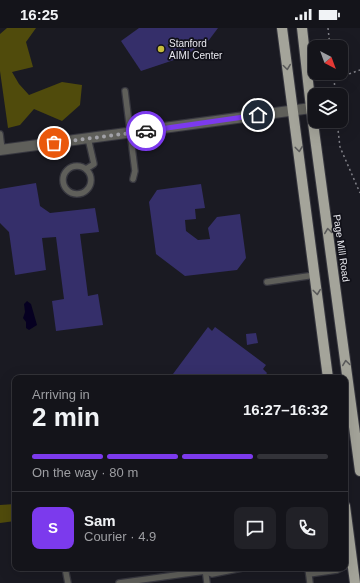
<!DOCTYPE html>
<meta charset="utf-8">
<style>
:root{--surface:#14141a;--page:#212127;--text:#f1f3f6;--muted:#9d9ea2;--line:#333339;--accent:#7c3aed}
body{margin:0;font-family:Helvetica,sans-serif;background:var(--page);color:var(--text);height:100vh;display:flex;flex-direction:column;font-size:15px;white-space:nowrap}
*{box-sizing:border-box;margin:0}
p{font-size:13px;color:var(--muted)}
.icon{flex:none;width:22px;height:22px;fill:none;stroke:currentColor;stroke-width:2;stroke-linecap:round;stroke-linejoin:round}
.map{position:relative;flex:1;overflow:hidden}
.drawer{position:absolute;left:12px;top:347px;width:336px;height:196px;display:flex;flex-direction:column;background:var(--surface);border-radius:8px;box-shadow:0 4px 16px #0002,0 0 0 1px var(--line)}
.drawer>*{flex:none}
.needle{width:26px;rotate:139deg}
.controls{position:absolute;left:308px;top:12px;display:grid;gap:8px}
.controls a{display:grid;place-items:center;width:40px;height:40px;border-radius:8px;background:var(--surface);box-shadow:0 4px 16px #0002,0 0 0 1px var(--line);font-size:20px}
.pin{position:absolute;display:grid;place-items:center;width:34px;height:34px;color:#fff;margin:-17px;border:2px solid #fff;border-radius:50%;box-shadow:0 1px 4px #0007}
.courier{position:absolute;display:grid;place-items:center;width:40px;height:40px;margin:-20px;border:3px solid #7c3aed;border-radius:50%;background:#fff;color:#222;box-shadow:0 1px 5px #0007}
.headline em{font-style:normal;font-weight:800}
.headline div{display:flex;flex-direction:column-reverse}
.headline{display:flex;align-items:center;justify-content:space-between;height:68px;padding:0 20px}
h1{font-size:26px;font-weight:800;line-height:30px}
.bar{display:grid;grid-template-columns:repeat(4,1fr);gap:6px 4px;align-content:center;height:48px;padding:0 20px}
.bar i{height:5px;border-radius:3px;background:var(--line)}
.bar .selected{background:var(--accent)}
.bar p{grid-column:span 4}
.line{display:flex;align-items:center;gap:10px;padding:0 20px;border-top:1px solid var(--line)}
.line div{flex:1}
.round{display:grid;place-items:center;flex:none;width:42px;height:42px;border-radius:8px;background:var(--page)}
.status{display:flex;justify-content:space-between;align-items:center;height:28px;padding:0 20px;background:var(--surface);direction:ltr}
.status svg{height:11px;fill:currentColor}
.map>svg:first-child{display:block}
.forest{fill:#504b0c}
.water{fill:#060021}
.building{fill:#352f6a}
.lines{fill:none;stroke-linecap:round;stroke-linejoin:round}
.service-casing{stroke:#37373f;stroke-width:8}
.tertiary-casing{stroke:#37373f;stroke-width:12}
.primary-casing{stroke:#37373f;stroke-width:12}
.path{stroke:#818188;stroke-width:1.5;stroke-dasharray:2 3;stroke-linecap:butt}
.service{stroke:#5f5f5a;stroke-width:5.5}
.tertiary{stroke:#5f5f5a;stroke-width:10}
.primary{stroke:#a4a49a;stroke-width:10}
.oneway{stroke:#5a5a5a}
.done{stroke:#a1a1a7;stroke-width:4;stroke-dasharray:0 7.2}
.route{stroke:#7c3aed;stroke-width:5}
.poi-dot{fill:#c6bb3c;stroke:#111119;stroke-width:1.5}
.labels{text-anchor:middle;stroke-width:3.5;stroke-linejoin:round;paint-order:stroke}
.poi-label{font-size:10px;fill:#e9e9ef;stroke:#111119;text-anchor:start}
.street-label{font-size:10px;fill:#e9e9ef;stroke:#111119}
</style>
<div class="status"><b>16:25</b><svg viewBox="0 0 49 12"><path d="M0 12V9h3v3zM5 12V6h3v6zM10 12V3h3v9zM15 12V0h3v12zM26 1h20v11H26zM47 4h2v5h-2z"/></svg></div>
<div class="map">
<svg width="360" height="555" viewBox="0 0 360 555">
<rect width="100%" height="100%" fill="#1a1a22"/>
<g class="forest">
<polygon points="7,0 36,0 26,14 33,39 12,44 19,56 29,67 62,54 82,57 80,77 62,93 34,81 20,97 8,100 0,43 0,6"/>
<polygon points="15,476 15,493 0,495 0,477"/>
</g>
<polygon class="water" points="27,273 31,276 37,297 29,302 26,300 26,294 23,290 25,284 24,276"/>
<g class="building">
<polygon points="139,0 218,0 209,12 183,29 141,43 121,13"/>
<polygon points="36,155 40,178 50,185 95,180 99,204 80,206 88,268 98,266 103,297 56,303 52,273 64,271 56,209 42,210 46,242 15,247 9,204 0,195 0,161"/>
<polygon points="201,156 205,180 195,181 196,191 185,192 186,203 198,212 210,211 208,200 217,189 240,186 246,230 237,242 185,248 156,226 149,174 157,162"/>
<polygon points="208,299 212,303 215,299 266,337 263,341 267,345 264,350 170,350"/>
<polygon points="256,305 258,315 247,317 246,306"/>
</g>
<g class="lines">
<g class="service-casing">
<g id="service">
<polyline points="125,63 135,143 133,151"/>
<polyline points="0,106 2,122"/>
<circle cx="77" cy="152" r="14"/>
<polyline points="86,141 94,136 88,110"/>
<polyline points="267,254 315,247"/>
<polyline points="345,538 352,533"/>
<polyline points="65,540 68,555"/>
<polyline points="205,540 207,555"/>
<polyline points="308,540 310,555"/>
<polyline points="309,546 337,542 341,540"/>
<polyline points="119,555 205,543 212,546 242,540"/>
</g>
</g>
<g class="tertiary-casing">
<polyline id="tertiary" points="0,122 311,80"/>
</g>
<g class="primary-casing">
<g id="primary">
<polyline points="282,0 328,350"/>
<polyline points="302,0 311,80 360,443"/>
<polyline points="345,478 355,555"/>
</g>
</g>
<g class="path">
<polyline points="328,0 330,19"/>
<polyline points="334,45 335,67"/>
<polyline points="335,51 360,42"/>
<polyline points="337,93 340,119 360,165"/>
</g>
<use href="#service" class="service"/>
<use href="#tertiary" class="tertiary"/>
<use href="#primary" class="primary"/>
</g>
<defs><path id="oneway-chevron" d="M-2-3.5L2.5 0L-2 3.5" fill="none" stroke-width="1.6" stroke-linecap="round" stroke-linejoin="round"/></defs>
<g class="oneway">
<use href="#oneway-chevron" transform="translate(287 39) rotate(82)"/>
<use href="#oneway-chevron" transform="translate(299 121) rotate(83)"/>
<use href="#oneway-chevron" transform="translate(328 203) rotate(-98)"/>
<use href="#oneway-chevron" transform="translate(317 264) rotate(83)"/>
<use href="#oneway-chevron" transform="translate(346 335) rotate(-98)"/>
</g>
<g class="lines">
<polyline class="done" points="54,115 146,103"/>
<polyline class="route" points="146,103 258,87"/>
</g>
<circle class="poi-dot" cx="161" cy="21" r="4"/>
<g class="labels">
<g class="poi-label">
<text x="169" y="19">Stanford<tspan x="169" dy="12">AIMI Center</tspan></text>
</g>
<g class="street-label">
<text transform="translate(342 220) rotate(82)" y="4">Page Mill Road</text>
</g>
</g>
</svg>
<div class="controls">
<a><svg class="needle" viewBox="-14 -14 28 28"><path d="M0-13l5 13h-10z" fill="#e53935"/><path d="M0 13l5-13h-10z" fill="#9d9ea2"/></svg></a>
<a><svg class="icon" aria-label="layers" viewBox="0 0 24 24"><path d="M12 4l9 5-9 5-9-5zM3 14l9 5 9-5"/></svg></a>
</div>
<div class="pin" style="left:54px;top:115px;background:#ea580c"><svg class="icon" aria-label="bag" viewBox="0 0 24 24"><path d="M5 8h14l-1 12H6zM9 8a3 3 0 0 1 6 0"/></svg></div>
<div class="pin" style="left:258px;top:87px;background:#1f2937"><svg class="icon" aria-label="home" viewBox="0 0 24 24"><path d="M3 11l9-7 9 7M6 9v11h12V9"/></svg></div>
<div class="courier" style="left:146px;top:103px"><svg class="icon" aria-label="car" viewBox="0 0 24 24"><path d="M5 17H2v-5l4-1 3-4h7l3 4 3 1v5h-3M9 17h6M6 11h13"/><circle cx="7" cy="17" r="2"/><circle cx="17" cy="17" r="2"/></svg></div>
<section class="drawer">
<div class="headline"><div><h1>2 min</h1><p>Arriving in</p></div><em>16:27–16:32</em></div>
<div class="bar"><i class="selected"></i><i class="selected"></i><i class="selected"></i><i></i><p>On the way · 80 m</p></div>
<div class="line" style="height:72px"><b class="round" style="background:var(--accent);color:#fff">S</b><div><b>Sam</b><p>Courier · 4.9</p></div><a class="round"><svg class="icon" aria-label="chat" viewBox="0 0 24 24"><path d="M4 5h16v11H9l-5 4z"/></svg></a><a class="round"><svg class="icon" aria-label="phone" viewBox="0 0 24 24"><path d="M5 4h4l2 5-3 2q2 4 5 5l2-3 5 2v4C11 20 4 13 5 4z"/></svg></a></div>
</section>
</div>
